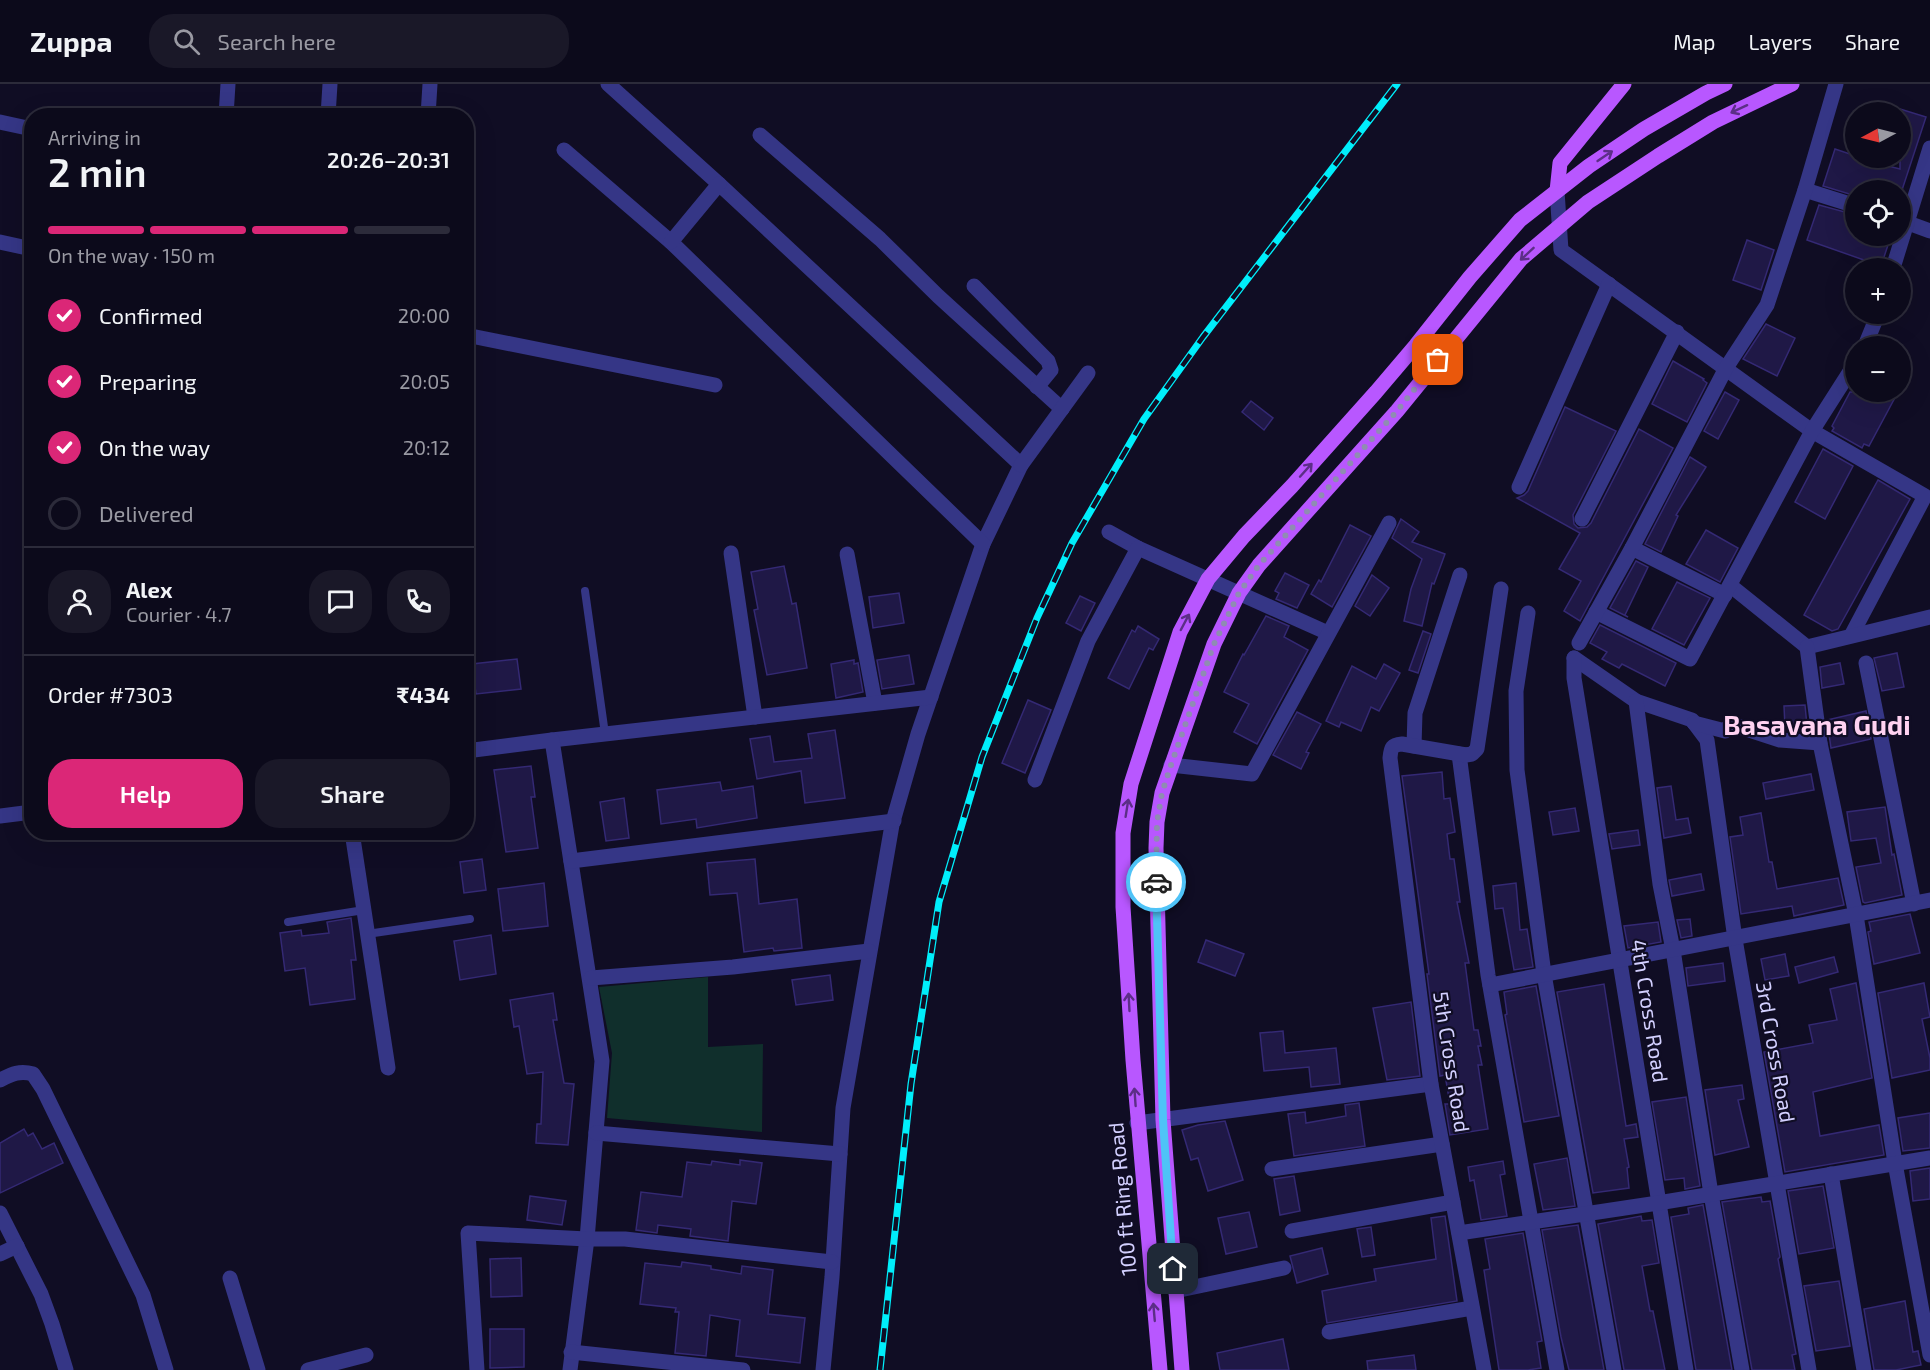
<!DOCTYPE html>
<meta charset="utf-8">
<style>
:root{--surface:#0c0a1b;--page:#1a1828;--text:#f1f3f6;--muted:#9a9aa3;--line:#2c2b3a;--accent:#db2777}
body{margin:0;font-family:"Exo 2",sans-serif;background:var(--page);color:var(--text);height:100vh;display:flex;flex-direction:column;font-size:22px;white-space:nowrap}
*{box-sizing:border-box;margin:0}
p{font-size:20px;color:var(--muted)}
.icon{flex:none;width:33px;height:33px;fill:none;stroke:currentColor;stroke-width:2;stroke-linecap:round;stroke-linejoin:round}
.map{position:relative;flex:1;overflow:hidden}
.panel{position:absolute;left:24px;top:24px;width:450px;height:732px;display:flex;flex-direction:column;background:var(--surface);border-radius:24px;box-shadow:0 6px 24px #0002,0 0 0 2px var(--line)}
.panel>*{flex:none}
.needle{width:39px;rotate:263deg}
.tools{position:absolute;left:1845px;top:18px;display:grid;gap:12px}
.tools a{display:grid;place-items:center;width:66px;height:66px;border-radius:50%;background:var(--surface);box-shadow:0 6px 24px #0002,0 0 0 2px var(--line);font-size:30px}
.pin{position:absolute;display:grid;place-items:center;width:51px;height:51px;color:#fff;margin:-26px;border-radius:12px;box-shadow:0 3px 9px #0006}
.courier{position:absolute;display:grid;place-items:center;width:60px;height:60px;margin:-30px;border:4px solid #4fc3f7;border-radius:50%;background:#fff;color:#222;box-shadow:0 2px 8px #0007}
.overview em{font-style:normal;font-weight:600}
.overview div{display:flex;flex-direction:column-reverse}
.overview{display:flex;align-items:center;justify-content:space-between;height:102px;padding:0 24px}
h1{font-size:39px;font-weight:600;line-height:45px}
.bar{display:grid;grid-template-columns:repeat(4,1fr);gap:9px 6px;align-content:center;height:72px;padding:0 24px}
.bar i{height:8px;border-radius:4px;background:var(--line)}
.bar .current{background:var(--accent)}
.bar p{grid-column:span 4}
.line{display:flex;align-items:center;gap:15px;padding:0 24px;border-top:2px solid var(--line)}
.line div{flex:1}
.round{display:grid;place-items:center;flex:none;width:63px;height:63px;border-radius:24px;background:var(--page)}
ol{padding:0 24px;list-style:none}
li{display:flex;align-items:center;gap:18px;height:66px}
li p{margin-inline-start:auto}
li .icon{padding:6px;border-radius:50%;background:var(--accent);color:#fff;stroke-width:4}
li:last-child{color:var(--muted)}
li i{width:33px;height:33px;border:3px solid var(--line);border-radius:50%}
.primary-button{display:flex;gap:12px;margin-top:auto;padding:12px 24px}
.primary-button a{flex:1;height:69px;border-radius:24px;background:var(--accent);color:#fff;font-size:24px;font-weight:600;line-height:69px;text-align:center}
.primary-button a+a{background:var(--page);color:var(--text)}
header{display:flex;align-items:center;gap:36px;box-sizing:border-box;height:84px;padding:0 30px;background:var(--surface);border-bottom:2px solid var(--line)}
header strong{font-size:28px}
nav{display:flex;gap:33px;margin-inline-start:auto;font-size:21px}
.search{width:420px;height:54px;background:var(--page);display:flex;align-items:center;gap:15px;box-sizing:border-box;padding:0 21px;border-radius:24px;color:var(--muted);font-size:22px}
.map>svg:first-child{display:block}
.green{fill:#102f2c}
.building{fill:#1f1846;stroke:#342974;stroke-width:1.5}
.lines{fill:none;stroke-linecap:round;stroke-linejoin:round}
.lane{stroke:#353686;stroke-width:8}
.street{stroke:#353686;stroke-width:15}
.primary{stroke:#b857ff;stroke-width:15}
.rail-casing{stroke:#00eefb;stroke-width:7}
.rail{stroke:#100d24;stroke-width:4.5;stroke-dasharray:14;stroke-linecap:butt}
.oneway{stroke:#5c2e87}
.done{stroke:#8f8cb2;stroke-width:6;stroke-dasharray:0 10.8}
.route{stroke:#4fc3f7;stroke-width:8}
.labels{text-anchor:middle;stroke-width:4.5;stroke-linejoin:round;paint-order:stroke}
.street-label{font-size:21px;fill:#d3d0ff;stroke:#100d24}
.district-label{font-size:27px;font-weight:bold;fill:#ffd2f1;stroke:#100d24}
</style>
<header>
<strong>Zuppa</strong>
<div class="search"><svg class="icon" aria-label="search" viewBox="0 0 24 24"><circle cx="10" cy="10" r="6"/><path d="M15 15l6 6"/></svg>Search here</div>
<nav><a>Map</a><a>Layers</a><a>Share</a></nav>
</header>
<div class="map">
<svg width="1930" height="1286" viewBox="0 0 1930 1286">
<rect width="100%" height="100%" fill="#100d24"/>
<polygon class="green" points="708,893 708,963 763,960 762,1048 607,1034 612,969 599,903"/>
<g class="building">
<polygon points="1900,25 1926,33 1902,106 1856,106 1856,112 1823,102 1835,65 1856,72 1856,74 1900,85"/>
<polygon points="1819,121 1856,131 1856,152 1891,152 1881,182 1807,156"/>
<polygon points="1747,156 1774,166 1761,206 1733,196"/>
<polygon points="1766,240 1795,254 1777,292 1743,275"/>
<polygon points="1673,277 1704,295 1703,296 1707,299 1687,338 1652,320"/>
<polygon points="1725,308 1739,316 1718,355 1704,347"/>
<polygon points="1850,308 1898,308 1869,362 1864,360 1862,364 1832,347 1834,344 1832,342"/>
<polygon points="1251,317 1273,334 1264,346 1242,328"/>
<polygon points="1565,323 1616,347 1573,431 1574,440 1578,444 1587,443 1591,439 1639,345 1673,364 1580,537 1564,527 1581,497 1559,485 1580,449 1517,414 1524,411 1528,407"/>
<polygon points="1823,365 1853,382 1825,435 1795,418"/>
<polygon points="1690,373 1706,383 1676,431 1678,432 1661,468 1645,460"/>
<polygon points="1878,396 1910,415 1838,545 1832,547 1804,531"/>
<polygon points="1401,435 1419,448 1412,458 1445,470 1434,500 1432,499 1422,542 1404,537 1411,505 1422,475 1392,454"/>
<polygon points="1350,441 1371,452 1332,523 1311,510 1319,496 1321,498"/>
<polygon points="1706,446 1738,464 1720,498 1686,480"/>
<polygon points="1636,477 1648,483 1625,531 1628,533 1610,524"/>
<polygon points="784,482 792,520 796,519 807,584 767,591 754,526 758,525 751,488"/>
<polygon points="1285,489 1309,501 1297,524 1276,515 1279,509 1275,507"/>
<polygon points="1372,491 1389,504 1370,532 1355,522"/>
<polygon points="1677,498 1710,514 1684,561 1652,545"/>
<polygon points="899,509 904,539 873,544 869,513"/>
<polygon points="1080,512 1095,519 1081,547 1066,539"/>
<polygon points="1266,532 1289,542 1284,553 1308,566 1257,660 1234,648 1249,620 1224,608 1243,570 1244,571"/>
<polygon points="1600,541 1676,579 1665,602 1622,580 1619,584 1602,575 1607,568 1590,559"/>
<polygon points="1138,542 1159,555 1153,566 1149,564 1129,605 1108,594 1132,546 1135,548"/>
<polygon points="1423,547 1431,550 1418,589 1409,586"/>
<polygon points="1897,569 1904,603 1882,607 1874,574"/>
<polygon points="909,571 914,600 882,605 877,576"/>
<polygon points="517,575 521,605 476,610 472,580"/>
<polygon points="854,576 854,580 858,579 863,608 836,614 831,580"/>
<polygon points="1840,579 1844,600 1822,604 1820,583"/>
<polygon points="1384,580 1400,589 1379,627 1371,623 1361,647 1341,638 1339,643 1326,637 1352,582 1376,595"/>
<polygon points="1028,616 1051,626 1025,689 1002,679"/>
<polygon points="1805,621 1807,642 1785,643 1784,622"/>
<polygon points="1866,627 1871,655 1831,664 1827,636"/>
<polygon points="1297,628 1321,640 1306,668 1309,669 1301,685 1273,671"/>
<polygon points="835,646 845,714 805,719 801,687 757,695 750,655 770,652 774,678 812,674 808,650"/>
<polygon points="531,682 535,713 531,713 538,764 506,768 494,686"/>
<polygon points="1442,688 1444,715 1450,714 1455,748 1447,750 1450,775 1454,775 1460,818 1457,818 1469,879 1465,879 1474,946 1478,946 1481,962 1478,962 1482,981 1478,981 1488,1045 1450,1051 1445,1020 1450,1020 1445,991 1440,992 1427,890 1429,890 1402,692"/>
<polygon points="1811,690 1814,706 1766,715 1763,699"/>
<polygon points="720,698 722,707 753,702 757,734 697,744 696,735 661,740 657,706"/>
<polygon points="1671,702 1676,736 1688,734 1691,749 1664,754 1657,704"/>
<polygon points="624,714 629,754 606,757 600,718"/>
<polygon points="1885,723 1892,771 1894,770 1902,811 1865,819 1863,818 1856,783 1881,779 1876,754 1851,757 1847,728"/>
<polygon points="1575,724 1579,747 1553,751 1549,728"/>
<polygon points="1761,729 1769,778 1772,778 1777,805 1838,794 1844,821 1794,832 1792,822 1741,830 1730,753 1743,751 1740,733"/>
<polygon points="1638,746 1640,761 1612,765 1609,750"/>
<polygon points="482,775 486,806 464,809 460,778"/>
<polygon points="755,775 759,820 797,815 802,864 774,867 773,864 744,868 737,809 710,811 707,779"/>
<polygon points="1701,790 1704,806 1672,812 1669,796"/>
<polygon points="544,799 548,842 503,847 498,805"/>
<polygon points="1516,799 1520,846 1527,845 1533,883 1514,886 1503,824 1495,825 1493,802"/>
<polygon points="1910,830 1920,869 1874,880 1868,848 1871,847 1869,838"/>
<polygon points="351,834 356,876 351,876 355,915 310,921 305,884 285,887 280,849 301,846 302,852 329,849 327,838"/>
<polygon points="1690,835 1692,852 1681,854 1677,836"/>
<polygon points="1658,838 1661,858 1628,864 1624,842"/>
<polygon points="491,851 496,890 460,896 454,857"/>
<polygon points="1206,856 1244,870 1235,892 1198,878"/>
<polygon points="1785,870 1789,892 1765,896 1761,875"/>
<polygon points="1834,873 1838,888 1799,899 1795,883"/>
<polygon points="1723,879 1725,897 1688,902 1686,884"/>
<polygon points="830,891 833,916 796,921 792,896"/>
<polygon points="1856,899 1872,994 1813,1008 1820,1052 1879,1041 1884,1071 1785,1088 1764,968 1813,959 1809,941 1837,936 1830,905"/>
<polygon points="1924,899 1930,933 1922,935 1930,974 1930,986 1892,994 1878,909"/>
<polygon points="1604,900 1626,1042 1636,1040 1638,1053 1624,1055 1629,1083 1627,1084 1629,1104 1593,1109 1557,908"/>
<polygon points="1536,902 1559,1032 1524,1038 1505,931 1507,930 1504,908"/>
<polygon points="553,909 557,936 553,936 564,999 574,1000 568,1061 536,1059 537,1040 541,1040 543,988 527,990 519,942 514,943 510,916"/>
<polygon points="1411,918 1420,992 1387,996 1373,924"/>
<polygon points="1283,947 1285,969 1336,964 1340,1000 1311,1003 1309,983 1264,987 1260,949"/>
<polygon points="1742,1001 1744,1015 1738,1016 1749,1063 1715,1071 1705,1006"/>
<polygon points="1686,1013 1700,1102 1685,1105 1684,1094 1665,1096 1652,1018"/>
<polygon points="1359,1019 1365,1062 1294,1072 1288,1030 1305,1028 1306,1039 1346,1032 1345,1021"/>
<polygon points="1930,1029 1930,1064 1903,1067 1898,1034"/>
<polygon points="1225,1037 1243,1096 1208,1107 1198,1074 1191,1076 1182,1046 1198,1041"/>
<polygon points="24,1045 28,1052 33,1049 42,1065 54,1059 63,1079 0,1109 0,1059"/>
<polygon points="1567,1074 1575,1122 1543,1126 1534,1080"/>
<polygon points="740,1076 762,1079 756,1120 732,1117 728,1157 690,1152 691,1145 658,1141 657,1149 636,1146 641,1108 682,1113 687,1078 711,1081 712,1077 740,1081"/>
<polygon points="1503,1077 1505,1090 1500,1091 1507,1132 1481,1136 1474,1096 1470,1097 1468,1083"/>
<polygon points="1930,1084 1930,1115 1913,1117 1910,1087"/>
<polygon points="1294,1092 1300,1127 1280,1131 1274,1095"/>
<polygon points="1823,1102 1834,1164 1799,1170 1788,1107"/>
<polygon points="530,1112 566,1117 562,1141 527,1136"/>
<polygon points="1761,1113 1762,1118 1770,1117 1780,1173 1778,1175 1796,1270 1792,1271 1795,1286 1752,1286 1722,1118"/>
<polygon points="1703,1121 1732,1286 1696,1286 1671,1133 1689,1130 1688,1124"/>
<polygon points="1249,1128 1257,1163 1226,1170 1218,1134"/>
<polygon points="1445,1132 1457,1217 1327,1239 1322,1207 1376,1197 1374,1185 1436,1175 1431,1134"/>
<polygon points="1641,1132 1642,1137 1652,1136 1659,1179 1642,1182 1650,1227 1653,1227 1665,1286 1624,1286 1598,1140"/>
<polygon points="1578,1141 1604,1286 1569,1286 1561,1253 1542,1146"/>
<polygon points="1371,1143 1375,1171 1362,1173 1357,1145"/>
<polygon points="1523,1149 1542,1257 1537,1258 1541,1284 1528,1286 1499,1286 1484,1186 1490,1185 1485,1155"/>
<polygon points="1322,1164 1328,1190 1297,1199 1290,1172"/>
<polygon points="521,1174 522,1212 491,1213 490,1175"/>
<polygon points="682,1178 711,1182 711,1185 741,1190 742,1182 773,1186 768,1230 805,1234 800,1279 736,1272 740,1236 710,1231 706,1272 675,1269 679,1228 675,1228 676,1224 640,1220 645,1179 681,1183"/>
<polygon points="1839,1197 1850,1262 1816,1267 1804,1202"/>
<polygon points="1905,1217 1913,1268 1918,1267 1921,1281 1896,1286 1874,1286 1864,1225"/>
<polygon points="490,1245 524,1245 524,1283 490,1284"/>
<polygon points="1283,1255 1289,1286 1220,1286 1217,1269"/>
<polygon points="1414,1271 1416,1286 1368,1286 1367,1277"/>
</g>
<g class="lines">
<g class="lane">
<polyline points="585,507 605,650"/>
<polyline points="288,838 364,826"/>
<polyline points="367,850 470,835"/>
</g>
<g class="street">
<polyline points="608,0 719,100 1021,381 983,460 918,650 892,741 843,1024 832,1193 823,1286"/>
<polyline points="226,32 228,0"/>
<polyline points="328,32 330,0"/>
<polyline points="428,32 430,0"/>
<polyline points="0,38 32,45"/>
<polyline points="760,51 880,155 938,212 1062,325"/>
<polyline points="564,66 671,158 983,460"/>
<polyline points="1805,106 1856,122"/>
<polyline points="1557,107 1561,166 1812,347 1925,412 1852,550"/>
<polyline points="1900,136 1930,147"/>
<polyline points="0,158 32,165"/>
<polyline points="671,158 719,100"/>
<polyline points="1893,184 1930,64"/>
<polyline points="974,202 1048,277 1051,286 1037,303"/>
<polyline points="466,251 715,301"/>
<polyline points="1865,262 1878,230"/>
<polyline points="1021,381 1088,289"/>
<polyline points="1519,403 1609,200"/>
<polyline points="1582,435 1677,248"/>
<polyline points="1109,448 1138,464 1328,549"/>
<polyline points="1632,464 1725,511"/>
<polyline points="731,469 755,633"/>
<polyline points="847,470 875,619"/>
<polyline points="1731,502 1807,563 1930,533"/>
<polyline points="1596,528 1690,575 1812,347 1856,278"/>
<polyline points="1528,529 1516,607 1517,686 1544,890 1614,1286"/>
<polyline points="1579,559 1632,464 1726,284 1767,221 1805,106 1836,0"/>
<polyline points="1807,563 1820,659 1856,831 1895,1079 1930,1271"/>
<polyline points="1574,574 1636,617 1692,636 1707,656 1735,855 1809,1286"/>
<polyline points="1574,574 1574,594 1686,1286"/>
<polyline points="1866,579 1914,820"/>
<polyline points="1636,617 1660,800 1673,866 1711,1110 1742,1286"/>
<polyline points="1694,639 1725,647 1731,640 1780,656 1820,659"/>
<polyline points="552,656 931,613"/>
<polyline points="1414,662 1415,629 1460,491"/>
<polyline points="466,667 552,656 602,977 587,1155 570,1286"/>
<polyline points="1459,670 1488,891 1557,1286"/>
<polyline points="1171,681 1252,690 1389,439"/>
<polyline points="1035,696 1088,557 1138,464"/>
<polyline points="0,732 32,728"/>
<polyline points="352,748 388,984"/>
<polyline points="571,777 894,737"/>
<polyline points="591,894 733,883 869,867"/>
<polyline points="1490,901 1930,816"/>
<path d="M 0,996 C 12,990 20,986 33,990 L 43,1005 L 143,1211 L 166,1286"/>
<polyline points="1137,1039 1431,1000"/>
<polyline points="596,1049 840,1070"/>
<polyline points="1272,1085 1442,1060"/>
<polyline points="1831,1090 1864,1286"/>
<polyline points="0,1129 41,1210 52,1240 66,1286"/>
<polyline points="1292,1147 1453,1118"/>
<polyline points="1459,1149 1658,1119 1930,1074"/>
<polyline points="0,1170 17,1162"/>
<polyline points="230,1194 258,1286"/>
<polyline points="1175,1207 1284,1184"/>
<polyline points="1329,1248 1472,1224"/>
<polyline points="571,1268 743,1286"/>
<polyline points="308,1286 366,1271"/>
<polyline points="477,1286 468,1149 587,1155 625,1155 832,1178"/>
<path d="M 1484,1286 L 1431,1000 L 1390,674 C 1391,663 1392,661 1402,660 L 1466,671 L 1472,670 L 1477,665 L 1501,505"/>
</g>
<g class="primary">
<polyline points="1557,107 1560,79 1624,0"/>
<polyline points="1160,1286 1133,976 1123,823 1123,749 1131,700 1180,548 1208,495 1244,452 1292,402 1376,308 1416,261 1470,193 1520,136 1589,82 1644,45 1706,9 1725,0"/>
<polyline points="1182,1286 1163,1036 1156,764 1157,738 1162,709 1214,560 1239,509 1259,481 1397,327 1521,175 1588,118 1658,72 1713,38 1792,0"/>
</g>
<g class="rail-casing">
<polyline id="rail" points="880,1286 911,1000 939,818 982,673 1010,602 1037,534 1072,459 1144,335 1203,253 1397,0"/>
</g>
<use href="#rail" class="rail"/>
</g>
<defs><path id="oneway-shaft" d="M-6 0H5M1.5-3L5.5 0L1.5 3" fill="none" stroke-width="1.6" stroke-linecap="round" stroke-linejoin="round" transform="scale(1.5)"/></defs>
<g class="oneway">
<use href="#oneway-shaft" transform="translate(1739 25) rotate(155)"/>
<use href="#oneway-shaft" transform="translate(1605 72) rotate(-34)"/>
<use href="#oneway-shaft" transform="translate(1527 170) rotate(137)"/>
<use href="#oneway-shaft" transform="translate(1306 386) rotate(-48)"/>
<use href="#oneway-shaft" transform="translate(1185 538) rotate(-62)"/>
<use href="#oneway-shaft" transform="translate(1127 724) rotate(-81)"/>
<use href="#oneway-shaft" transform="translate(1129 918) rotate(-93)"/>
<use href="#oneway-shaft" transform="translate(1135 1013) rotate(-94)"/>
<use href="#oneway-shaft" transform="translate(1154 1228) rotate(-95)"/>
</g>
<g class="lines">
<polyline class="done" points="1156,798 1157,738 1162,709 1171,681 1214,560 1239,509 1259,481 1397,327 1438,276"/>
<polyline class="route" points="1156,798 1163,1036 1173,1185"/>
</g>
<g class="labels">
<g class="street-label">
<text transform="translate(1649 927) rotate(81)" y="7">4th Cross Road</text>
<text transform="translate(1775 968) rotate(80)" y="7">3rd Cross Road</text>
<text transform="translate(1451 978) rotate(81)" y="7">5th Cross Road</text>
<text transform="translate(1123 1115) rotate(-95)" y="7">100 ft Ring Road</text>
</g>
<g class="district-label">
<text x="1817" y="651">Basavana Gudi</text>
</g>
</g>
</svg>
<div class="tools">
<a><svg class="needle" viewBox="-14 -14 28 28"><path d="M0-13l5 13h-10z" fill="#e53935"/><path d="M0 13l5-13h-10z" fill="#9a9aa3"/></svg></a>
<a><svg class="icon" aria-label="locate" viewBox="0 0 24 24"><circle cx="12" cy="12" r="6"/><path d="M12 2v4M12 18v4M2 12h4M18 12h4"/></svg></a>
<a>+</a>
<a>−</a>
</div>
<div class="pin" style="left:1438px;top:276px;background:#ea580c"><svg class="icon" aria-label="bag" viewBox="0 0 24 24"><path d="M5 8h14l-1 12H6zM9 8a3 3 0 0 1 6 0"/></svg></div>
<div class="pin" style="left:1173px;top:1185px;background:#1f2937"><svg class="icon" aria-label="home" viewBox="0 0 24 24"><path d="M3 11l9-7 9 7M6 9v11h12V9"/></svg></div>
<div class="courier" style="left:1156px;top:798px"><svg class="icon" aria-label="car" viewBox="0 0 24 24"><path d="M5 17H2v-5l4-1 3-4h7l3 4 3 1v5h-3M9 17h6M6 11h13"/><circle cx="7" cy="17" r="2"/><circle cx="17" cy="17" r="2"/></svg></div>
<section class="panel">
<div class="overview"><div><h1>2 min</h1><p>Arriving in</p></div><em>20:26–20:31</em></div>
<div class="bar"><i class="current"></i><i class="current"></i><i class="current"></i><i></i><p>On the way · 150 m</p></div>
<ol>
<li><svg class="icon" aria-label="check" viewBox="0 0 24 24"><path d="M5 12l5 5 9-10"/></svg>Confirmed<p>20:00</p></li>
<li><svg class="icon" aria-label="check" viewBox="0 0 24 24"><path d="M5 12l5 5 9-10"/></svg>Preparing<p>20:05</p></li>
<li><svg class="icon" aria-label="check" viewBox="0 0 24 24"><path d="M5 12l5 5 9-10"/></svg>On the way<p>20:12</p></li>
<li><i></i>Delivered</li>
</ol>
<div class="line" style="height:108px"><a class="round"><svg class="icon" aria-label="person" viewBox="0 0 24 24"><circle cx="12" cy="8" r="4"/><path d="M4 21q1-7 8-7t8 7"/></svg></a><div><b>Alex</b><p>Courier · 4.7</p></div><a class="round"><svg class="icon" aria-label="chat" viewBox="0 0 24 24"><path d="M4 5h16v11H9l-5 4z"/></svg></a><a class="round"><svg class="icon" aria-label="phone" viewBox="0 0 24 24"><path d="M5 4h4l2 5-3 2q2 4 5 5l2-3 5 2v4C11 20 4 13 5 4z"/></svg></a></div>
<div class="line" style="height:78px"><div>Order #7303</div><b>₹434</b></div>
<div class="primary-button"><a>Help</a><a>Share</a></div>
</section>
</div>
